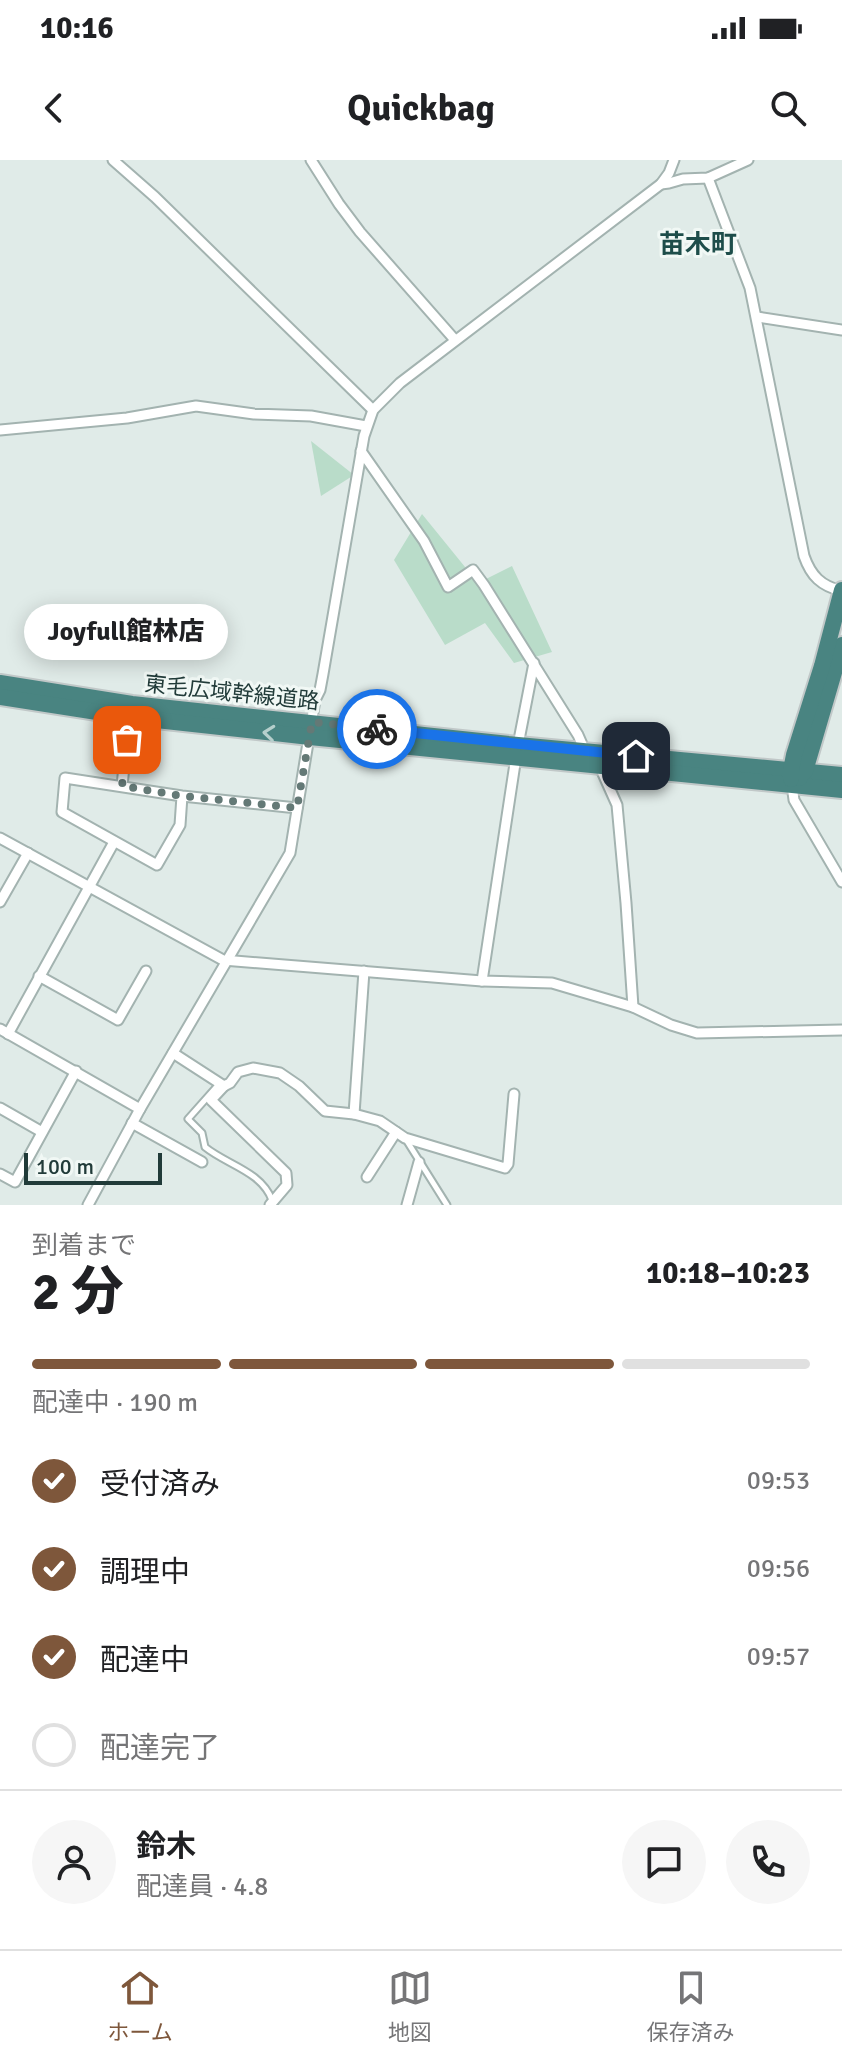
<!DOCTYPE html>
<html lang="ja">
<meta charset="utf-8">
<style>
:root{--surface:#fff;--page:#f6f6f6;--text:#202124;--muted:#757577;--line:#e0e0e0;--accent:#7e573b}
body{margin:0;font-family:Signika,"Noto Sans JP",sans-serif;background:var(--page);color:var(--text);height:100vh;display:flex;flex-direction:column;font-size:30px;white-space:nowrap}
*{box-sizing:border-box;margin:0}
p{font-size:26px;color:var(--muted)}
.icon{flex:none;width:44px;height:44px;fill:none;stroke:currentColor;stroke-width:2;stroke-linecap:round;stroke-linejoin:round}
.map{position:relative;height:1045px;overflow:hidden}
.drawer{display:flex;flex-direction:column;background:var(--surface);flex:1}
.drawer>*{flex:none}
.scale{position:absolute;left:24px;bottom:20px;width:138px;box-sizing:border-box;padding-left:8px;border:4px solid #213b39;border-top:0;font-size:22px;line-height:28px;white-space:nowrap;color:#213b39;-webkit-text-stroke:6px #f1f8f5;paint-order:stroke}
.pin{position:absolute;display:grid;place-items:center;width:68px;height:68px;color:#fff;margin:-34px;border-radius:16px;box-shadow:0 4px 12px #0006}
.courier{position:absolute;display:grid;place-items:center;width:80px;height:80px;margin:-40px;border:6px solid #1a73e8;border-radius:50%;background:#fff;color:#222;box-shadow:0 2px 10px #0007}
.bubble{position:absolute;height:56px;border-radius:28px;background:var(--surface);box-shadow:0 4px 20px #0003;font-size:26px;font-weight:800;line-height:56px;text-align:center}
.summary em{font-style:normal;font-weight:800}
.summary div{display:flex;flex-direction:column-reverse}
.summary{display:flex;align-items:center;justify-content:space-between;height:136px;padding:0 32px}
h1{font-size:52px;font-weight:800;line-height:60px}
.bar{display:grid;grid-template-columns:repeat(4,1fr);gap:12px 8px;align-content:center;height:96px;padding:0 32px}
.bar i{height:10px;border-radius:6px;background:var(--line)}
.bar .active{background:var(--accent)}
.bar p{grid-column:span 4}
.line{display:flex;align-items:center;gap:20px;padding:0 32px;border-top:2px solid var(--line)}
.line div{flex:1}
.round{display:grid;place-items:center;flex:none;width:84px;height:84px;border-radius:42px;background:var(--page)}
ol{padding:0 32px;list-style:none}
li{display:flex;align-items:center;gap:24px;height:88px}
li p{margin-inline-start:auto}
li .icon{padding:8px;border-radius:50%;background:var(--accent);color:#fff;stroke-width:4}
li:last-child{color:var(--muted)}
li i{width:44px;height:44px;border:4px solid var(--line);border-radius:50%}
.status{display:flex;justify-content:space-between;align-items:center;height:56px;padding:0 40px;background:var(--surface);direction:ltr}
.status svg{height:22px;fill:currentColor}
header{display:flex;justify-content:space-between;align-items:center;height:104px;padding:0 32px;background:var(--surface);font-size:36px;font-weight:800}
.tab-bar{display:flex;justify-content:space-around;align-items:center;height:112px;border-top:2px solid var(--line);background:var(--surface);font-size:22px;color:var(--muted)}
.tab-bar a{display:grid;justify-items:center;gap:4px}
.tab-bar .active{color:var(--accent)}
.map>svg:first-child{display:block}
.green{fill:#b9dcc9}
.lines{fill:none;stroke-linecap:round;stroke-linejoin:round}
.service-casing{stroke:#a3b3b0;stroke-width:9}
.minor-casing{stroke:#a3b3b0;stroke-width:13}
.trunk-casing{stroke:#c1c8c8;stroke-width:20}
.service{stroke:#fff;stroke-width:5}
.minor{stroke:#fff;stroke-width:9}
.trunk{stroke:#498481;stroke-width:16}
.oneway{stroke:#b6cfcc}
.done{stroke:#647976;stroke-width:8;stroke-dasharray:0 14.4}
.route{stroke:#1a73e8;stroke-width:10}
.labels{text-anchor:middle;stroke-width:6;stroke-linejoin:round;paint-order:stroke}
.street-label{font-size:22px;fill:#213b39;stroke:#f1f8f5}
.quarter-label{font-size:26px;font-weight:bold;fill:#1d4d4a;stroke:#f1f8f5}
</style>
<div class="status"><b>10:16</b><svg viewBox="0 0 49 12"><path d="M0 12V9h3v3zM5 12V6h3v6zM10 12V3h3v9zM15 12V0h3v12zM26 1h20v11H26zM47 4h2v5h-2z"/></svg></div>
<header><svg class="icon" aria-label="back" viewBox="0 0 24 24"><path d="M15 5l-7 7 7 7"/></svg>Quickbag<svg class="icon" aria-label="search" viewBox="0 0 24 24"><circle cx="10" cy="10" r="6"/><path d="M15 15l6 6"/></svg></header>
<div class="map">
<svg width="842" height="1045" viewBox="0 0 842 1045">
<rect width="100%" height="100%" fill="#e0ebe8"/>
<g class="green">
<polygon points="311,281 354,315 321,336"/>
<polygon points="422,354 478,423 512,406 552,492 514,503 485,463 445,485 394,400"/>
</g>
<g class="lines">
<g class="service-casing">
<g id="service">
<path d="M 220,923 L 188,959 L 202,973 L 205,987 C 227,1005 261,1011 272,1040"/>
<polyline points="405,978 447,1045"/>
</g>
</g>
<g class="minor-casing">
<g id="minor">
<polyline points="113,0 155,37 373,250"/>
<polyline points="311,0 339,44 360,72 455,180"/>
<path d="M 708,18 L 750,128 L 804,396 C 811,416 821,426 842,431"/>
<polyline points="661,24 669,23 683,19 708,18 748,0"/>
<polyline points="757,157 842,170"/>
<polyline points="0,270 127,258 196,246 254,254 311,256 366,266"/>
<polyline points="361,291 424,381 448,427 473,410 484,425 578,575 585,591"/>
<polyline points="518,585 534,503"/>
<polyline points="600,607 617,645 626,743 633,847"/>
<polyline points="792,625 794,640 842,722"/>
<polyline points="122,626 129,557"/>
<polyline points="182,636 180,665 157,705 62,652 65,618 182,636 297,648"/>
<polyline points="0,678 223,800 482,821 552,823 633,847 671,865 697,873 842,870"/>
<polyline points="0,742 28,693"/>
<polyline points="39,816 118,860 146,811"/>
<polyline points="482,821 516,597"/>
<polyline points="0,869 140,949"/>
<polyline points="8,874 114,682"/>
<polyline points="173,893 224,926 211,940 286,1013 287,1025 270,1045"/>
<polyline points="224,926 230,923 238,912 253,908 280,913 299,926 325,951 354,954 380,961 405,978 505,1008 508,1004 514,934"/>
<polyline points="0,948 42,972"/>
<polyline points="354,954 364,811"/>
<polyline points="132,963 202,1002"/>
<polyline points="0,1014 15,1022 76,911"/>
<polyline points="367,1017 396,972"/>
<polyline points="88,1045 140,949 290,693 315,540 320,530 323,514 364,276 373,250 400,223 661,24 669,13 674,0"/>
<polyline points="407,1045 419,1002"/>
</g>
</g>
<g class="trunk-casing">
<g id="trunk">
<polyline points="0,523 132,544 518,585 842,615"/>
<polyline points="0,537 129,557 310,577 842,630"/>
<polyline points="799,618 805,611 842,485"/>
<polyline points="791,619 791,610 794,595 822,506 842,430"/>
</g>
</g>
<use href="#service" class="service"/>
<use href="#minor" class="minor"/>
<use href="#trunk" class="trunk"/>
</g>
<defs><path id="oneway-chevron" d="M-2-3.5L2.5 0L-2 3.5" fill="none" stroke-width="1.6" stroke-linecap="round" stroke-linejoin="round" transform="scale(2)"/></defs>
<use class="oneway" href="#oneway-chevron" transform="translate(269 573) rotate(-174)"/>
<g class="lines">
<polyline class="done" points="127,580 122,626 182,636 297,648 312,562 377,569"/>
<polyline class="route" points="377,569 636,596"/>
</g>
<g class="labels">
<g class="street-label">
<text transform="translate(232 532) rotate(6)" y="8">東毛広域幹線道路</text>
</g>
<g class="quarter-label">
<text x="698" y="93">苗木町</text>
</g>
</g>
</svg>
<div class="scale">100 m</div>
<div class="pin" style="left:127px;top:580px;background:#ea580c"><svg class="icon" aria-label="bag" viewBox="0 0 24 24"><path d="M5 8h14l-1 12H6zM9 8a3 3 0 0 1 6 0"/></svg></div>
<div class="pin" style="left:636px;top:596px;background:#1f2937"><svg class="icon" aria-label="home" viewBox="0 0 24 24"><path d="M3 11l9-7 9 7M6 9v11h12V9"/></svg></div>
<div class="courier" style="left:377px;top:569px"><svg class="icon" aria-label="bike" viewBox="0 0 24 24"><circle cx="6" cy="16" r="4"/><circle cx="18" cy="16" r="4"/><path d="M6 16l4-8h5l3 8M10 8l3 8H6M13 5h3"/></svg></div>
<div class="bubble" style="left:24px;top:444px;width:204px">Joyfull館林店</div>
</div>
<section class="drawer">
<div class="summary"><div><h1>2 分</h1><p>到着まで</p></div><em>10:18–10:23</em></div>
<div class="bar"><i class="active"></i><i class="active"></i><i class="active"></i><i></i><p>配達中 · 190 m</p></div>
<ol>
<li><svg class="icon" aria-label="check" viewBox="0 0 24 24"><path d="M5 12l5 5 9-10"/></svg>受付済み<p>09:53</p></li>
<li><svg class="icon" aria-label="check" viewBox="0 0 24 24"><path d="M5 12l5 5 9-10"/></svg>調理中<p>09:56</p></li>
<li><svg class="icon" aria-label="check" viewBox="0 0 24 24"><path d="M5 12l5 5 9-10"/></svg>配達中<p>09:57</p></li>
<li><i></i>配達完了</li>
</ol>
<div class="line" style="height:144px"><a class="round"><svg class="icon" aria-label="person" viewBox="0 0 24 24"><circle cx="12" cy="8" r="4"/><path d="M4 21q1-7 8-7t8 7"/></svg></a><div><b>鈴木</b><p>配達員 · 4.8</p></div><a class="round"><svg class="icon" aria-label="chat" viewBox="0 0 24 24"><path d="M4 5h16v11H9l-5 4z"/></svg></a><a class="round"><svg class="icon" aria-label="phone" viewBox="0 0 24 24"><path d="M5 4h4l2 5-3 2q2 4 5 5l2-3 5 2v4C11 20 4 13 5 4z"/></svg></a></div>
</section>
<nav class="tab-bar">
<a class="active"><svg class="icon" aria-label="home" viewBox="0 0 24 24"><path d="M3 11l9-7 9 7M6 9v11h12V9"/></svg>ホーム</a>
<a><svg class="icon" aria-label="map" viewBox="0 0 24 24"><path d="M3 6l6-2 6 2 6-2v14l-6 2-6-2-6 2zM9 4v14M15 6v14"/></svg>地図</a>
<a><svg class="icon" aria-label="saved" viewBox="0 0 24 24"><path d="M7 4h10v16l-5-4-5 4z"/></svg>保存済み</a>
</nav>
